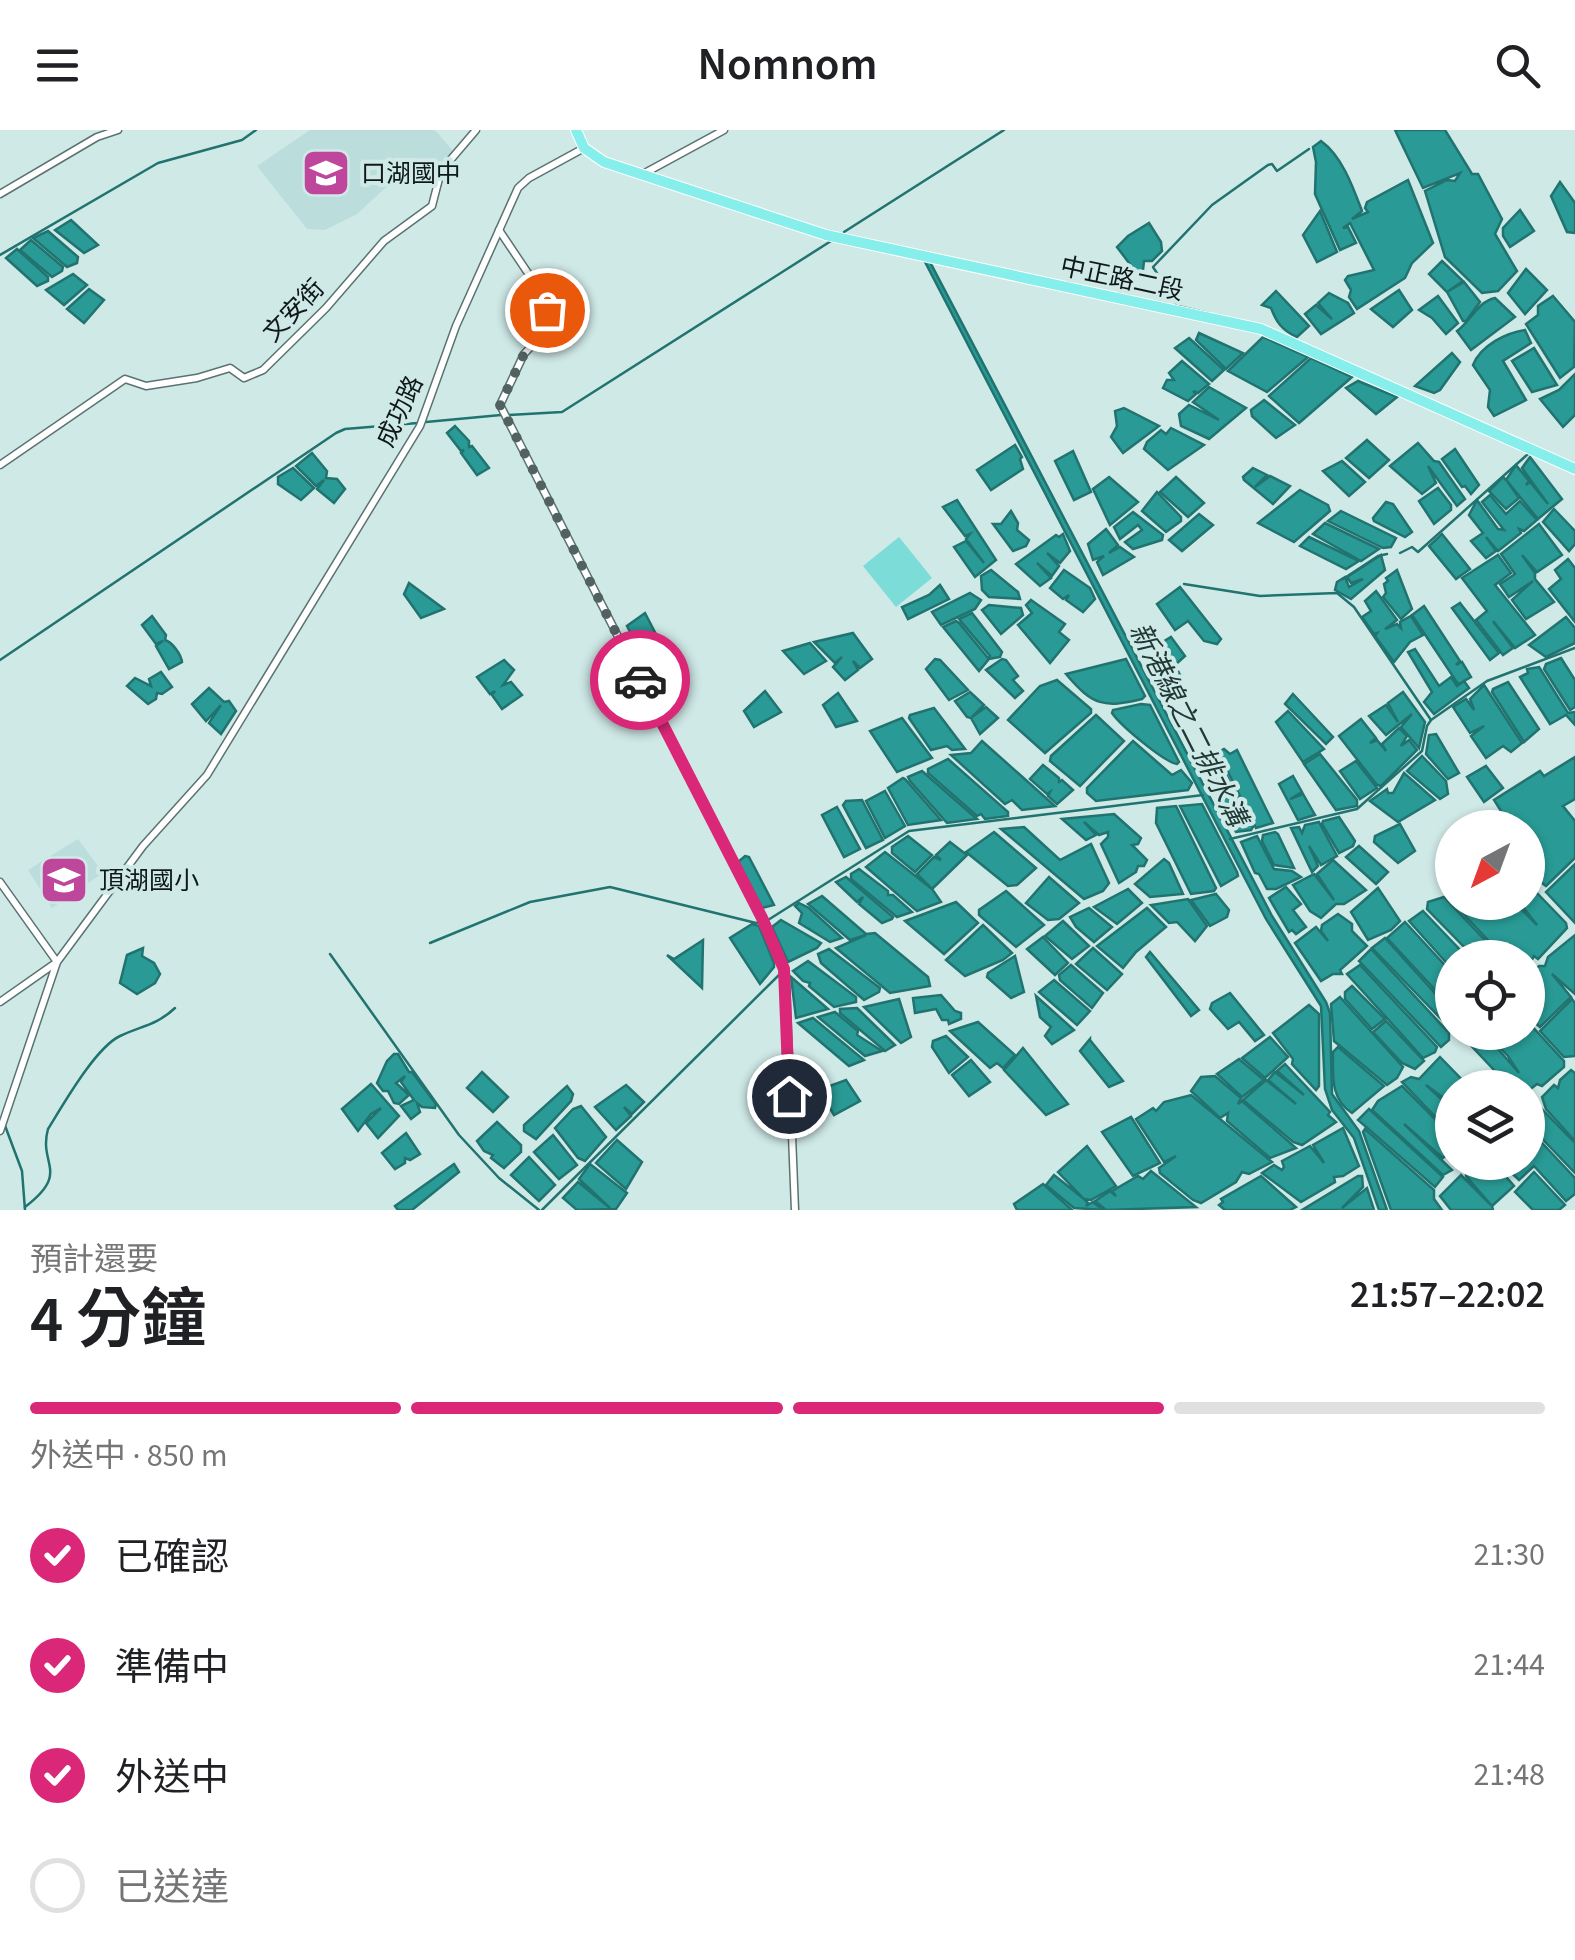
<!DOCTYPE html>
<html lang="zh-TW">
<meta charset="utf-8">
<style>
:root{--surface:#fff;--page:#f2f2f2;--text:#202124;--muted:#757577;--line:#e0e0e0;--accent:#db2777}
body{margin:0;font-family:"Source Sans 3","Noto Sans TC",sans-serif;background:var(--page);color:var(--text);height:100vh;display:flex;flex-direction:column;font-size:38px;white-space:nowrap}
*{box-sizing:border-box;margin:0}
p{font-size:32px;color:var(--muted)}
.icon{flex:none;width:55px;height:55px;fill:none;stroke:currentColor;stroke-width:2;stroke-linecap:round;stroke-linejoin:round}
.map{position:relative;height:1080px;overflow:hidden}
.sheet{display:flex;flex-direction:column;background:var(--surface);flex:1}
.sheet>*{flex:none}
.needle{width:65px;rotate:221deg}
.buttons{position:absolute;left:1435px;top:680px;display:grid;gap:20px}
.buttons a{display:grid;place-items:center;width:110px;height:110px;border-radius:50%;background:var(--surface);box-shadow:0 2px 8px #0004;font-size:50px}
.pin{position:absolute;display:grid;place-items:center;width:85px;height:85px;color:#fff;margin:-42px;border:5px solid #fff;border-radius:50%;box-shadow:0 2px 10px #0007}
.courier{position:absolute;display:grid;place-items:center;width:100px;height:100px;margin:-50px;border:8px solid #db2777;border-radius:50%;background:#fff;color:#222;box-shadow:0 2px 12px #0007}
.summary em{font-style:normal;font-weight:600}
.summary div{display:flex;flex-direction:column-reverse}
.summary{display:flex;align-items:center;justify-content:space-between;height:170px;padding:0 30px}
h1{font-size:65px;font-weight:600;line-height:75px}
.bar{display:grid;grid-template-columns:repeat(4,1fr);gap:15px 10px;align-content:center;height:120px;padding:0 30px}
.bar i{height:12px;border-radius:8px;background:var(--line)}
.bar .selected{background:var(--accent)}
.bar p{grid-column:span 4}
ol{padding:0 30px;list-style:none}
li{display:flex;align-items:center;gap:30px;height:110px}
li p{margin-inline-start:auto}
li .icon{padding:10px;border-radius:50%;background:var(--accent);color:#fff;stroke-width:4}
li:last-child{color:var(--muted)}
li i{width:55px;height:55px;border:5px solid var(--line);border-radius:50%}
header{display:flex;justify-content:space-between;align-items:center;height:130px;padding:0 30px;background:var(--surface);font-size:45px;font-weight:600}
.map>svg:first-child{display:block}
.built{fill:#bbdedc}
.green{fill:#7cdcd7}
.water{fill:#299a95;stroke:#217370;stroke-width:2.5}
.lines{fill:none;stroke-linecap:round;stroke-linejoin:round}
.stream{stroke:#217370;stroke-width:2.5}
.minor-casing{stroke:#5b7271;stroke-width:9}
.major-casing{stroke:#fff;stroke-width:12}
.minor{stroke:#fff;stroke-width:6}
.major{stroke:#87efeb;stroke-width:10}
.done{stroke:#526260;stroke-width:10;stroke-dasharray:0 18}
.route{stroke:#db2777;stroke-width:12}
.labels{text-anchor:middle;stroke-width:8;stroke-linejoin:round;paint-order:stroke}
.poi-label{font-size:25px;fill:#0f1918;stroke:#cfe9e7;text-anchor:start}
.street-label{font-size:25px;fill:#0f1918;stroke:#cfe9e7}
.water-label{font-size:28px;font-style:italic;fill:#203836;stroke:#cfe9e7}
</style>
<header><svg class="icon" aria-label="menu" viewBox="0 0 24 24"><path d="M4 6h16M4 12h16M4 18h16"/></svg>Nomnom<svg class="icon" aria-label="search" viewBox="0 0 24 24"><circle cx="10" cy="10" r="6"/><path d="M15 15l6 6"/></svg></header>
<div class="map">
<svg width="1575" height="1080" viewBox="0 0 1575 1080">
<rect width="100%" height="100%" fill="#cfe9e7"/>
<g class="built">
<polygon points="310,0 435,0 453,21 440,38 429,29 393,51 357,84 325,100 307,99 257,36"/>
<polygon points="78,709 103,743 52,778 28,740"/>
</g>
<polygon class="green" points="899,407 932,448 896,477 863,436"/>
<g class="water">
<polygon points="1395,0 1445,0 1472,44 1478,44 1502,89 1495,104 1517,141 1498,161 1482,163 1445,127 1425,61 1447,50 1455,51 1460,43 1423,58"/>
<path d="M 1321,11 C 1342,26 1353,57 1362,81 L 1352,89 L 1368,82 L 1365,78 L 1367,72 L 1408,50 L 1433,113 L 1412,133 L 1405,148 L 1357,179 L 1349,167 L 1351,160 L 1345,150 L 1348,146 L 1374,140 L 1350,93 L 1343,98 L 1348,97 L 1356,113 L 1340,120 L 1315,64 L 1316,32 L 1313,17 Z"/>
<polygon points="1560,52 1575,73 1575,103 1567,102 1551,66"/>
<polygon points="1520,80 1534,101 1510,117 1503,106 1503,98"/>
<polygon points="1320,81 1337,122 1317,132 1303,105"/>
<polygon points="71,90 98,115 84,123 55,100"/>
<polygon points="1149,93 1161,112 1162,121 1152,131 1144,131 1143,140 1135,141 1117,117 1128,106"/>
<polygon points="48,101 78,127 77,133 67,137 33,108"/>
<polygon points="31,110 63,137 62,141 52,147 20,120"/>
<polygon points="17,119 48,147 48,151 37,156 6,128"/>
<polygon points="924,130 930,132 1272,786 1326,872 1330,883 1332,964 1359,1001 1387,1080 1379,1080 1354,1008 1332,980 1325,959 1321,876 1266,789"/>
<polygon points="1442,131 1463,151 1447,162 1464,152 1480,172 1466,191 1463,191 1447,162 1429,144"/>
<polygon points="1526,139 1547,160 1525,184 1508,163"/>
<polygon points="73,144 87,155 64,175 46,160"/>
<polygon points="89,159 104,170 84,193 67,179"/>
<polygon points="1399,160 1412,180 1393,197 1371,179"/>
<path d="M 1276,161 L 1309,196 L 1297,207 C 1281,200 1276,191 1271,178 L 1262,175 Z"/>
<polygon points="1329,163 1348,173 1354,183 1321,204 1305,184 1316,175 1332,189 1318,173"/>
<polygon points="1438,166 1458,193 1446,204 1432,188 1419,180"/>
<polygon points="1553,166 1575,192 1574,237 1560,248 1526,194 1538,185 1538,176"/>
<path d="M 1495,168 L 1515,187 L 1471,220 L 1457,201 C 1471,191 1477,172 1495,168 Z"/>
<path d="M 1525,200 L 1531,213 L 1503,231 L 1526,270 L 1494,286 L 1488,277 L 1490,260 L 1473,235 C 1481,215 1506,203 1525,200 Z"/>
<polygon points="1199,203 1243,223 1226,239 1196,210"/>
<polygon points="1263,207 1308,227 1267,262 1228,241"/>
<polygon points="1189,208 1224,240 1212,251 1175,218"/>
<polygon points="1534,218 1557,255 1532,262 1512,231"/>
<polygon points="1452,223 1460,232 1440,260 1434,263 1415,256"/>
<polygon points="1311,228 1352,247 1299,293 1269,266"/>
<polygon points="1182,231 1209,254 1198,263 1193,261 1196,264 1188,271 1163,258 1167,250 1174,250 1169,243"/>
<polygon points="1575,244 1575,285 1563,297 1540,269 1559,260"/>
<polygon points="1358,251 1397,267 1376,284 1346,258"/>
<polygon points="1209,257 1246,278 1209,309 1181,296 1179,284 1189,275 1219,290 1193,272"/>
<polygon points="1264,270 1295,295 1276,308 1252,286 1251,280"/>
<polygon points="1124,278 1159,296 1123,323 1111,307 1117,296 1115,281"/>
<polygon points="455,296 469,311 469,317 472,316 489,338 477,345 461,323 464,320 461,321 447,303"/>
<polygon points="1171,298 1204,315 1168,340 1144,319 1147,312 1161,300 1166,304"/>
<polygon points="1367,310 1389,330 1369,348 1346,328"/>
<polygon points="1418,313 1434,331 1439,332 1465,369 1457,376 1428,336 1436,353 1422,364 1390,336"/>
<polygon points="1015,315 1022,327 1020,329 1023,339 991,360 977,340"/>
<polygon points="1455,319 1479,355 1471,364 1465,356 1462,357 1442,329"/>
<polygon points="1073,321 1091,362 1074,370 1055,331"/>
<polygon points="312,323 327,341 326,348 337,349 345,359 334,373 317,359 324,350 316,356 296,336"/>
<polygon points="1530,327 1562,369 1538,389 1507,351 1519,368 1506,379 1489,361 1503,347 1506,350 1516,335 1529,351 1526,355 1530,352 1548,374 1522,338"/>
<polygon points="1342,331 1365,352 1349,366 1323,341"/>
<polygon points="293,338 314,358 301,370 278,354 278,347"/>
<polygon points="1253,338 1267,345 1255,357 1270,346 1290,356 1273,374 1244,350 1243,347"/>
<polygon points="1109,347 1138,372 1110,395 1093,359"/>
<polygon points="1176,347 1204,373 1188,387 1160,362"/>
<polygon points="1438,358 1451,375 1451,380 1434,394 1419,371"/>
<polygon points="1300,360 1328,375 1330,381 1294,412 1258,393"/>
<polygon points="1157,362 1181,387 1181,391 1166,402 1142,381"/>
<polygon points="1490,365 1506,384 1520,371 1537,390 1524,401 1519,399 1521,403 1498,421 1486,407 1496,421 1486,428 1471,411 1483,403 1469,385 1477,370 1498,399 1504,400 1482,372"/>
<polygon points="957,370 996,430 975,447 954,417 966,411 984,433 966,409 970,404 965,406 943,377"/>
<polygon points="1386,372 1393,374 1412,402 1405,407 1374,391 1373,388"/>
<polygon points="1554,379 1575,401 1575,414 1569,421 1543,392"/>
<polygon points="1011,381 1018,393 1017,400 1029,410 1026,416 1013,421 993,394 1001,394"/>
<polygon points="1341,381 1396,408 1391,417 1383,418 1328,391"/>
<polygon points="1133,382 1163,405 1162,410 1133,419 1125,412 1142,400 1138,395 1120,409 1114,397"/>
<polygon points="1199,384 1213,395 1182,421 1169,410"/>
<polygon points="1325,393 1379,419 1361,431 1313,404"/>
<polygon points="1539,394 1562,425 1537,442 1522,425 1535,443 1535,449 1554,472 1526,489 1512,470 1533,451 1509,467 1500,454 1515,444 1501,424"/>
<polygon points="1106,399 1118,415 1109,423 1120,417 1134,427 1103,445 1097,432 1104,426 1093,430 1088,414"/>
<polygon points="1063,404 1070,421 1060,433 1047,423 1059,436 1052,446 1037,433 1051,448 1040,456 1016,434 1056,405 1059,407"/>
<polygon points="1442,404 1470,439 1456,449 1429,416"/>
<polygon points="1309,407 1359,431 1346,439 1300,416"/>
<polygon points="1381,425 1385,440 1351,469 1335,460 1337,452 1345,447 1349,457 1363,449 1351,453 1347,447"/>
<polygon points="1498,425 1511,443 1495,455 1535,505 1515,518 1493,491 1513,518 1503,525 1476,490 1487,481 1462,448"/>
<polygon points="1568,429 1575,438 1575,492 1549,459 1561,449 1555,440"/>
<polygon points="991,440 1018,462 1020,469 989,467 982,460 981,446"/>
<polygon points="1064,440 1090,458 1095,469 1083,482 1066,470 1069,465 1063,469 1050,458"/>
<polygon points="1397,440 1412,479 1401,489 1383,467 1386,463 1384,454 1388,451 1386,448"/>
<polygon points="409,453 444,479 421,488 404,464"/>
<polygon points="940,455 949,469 908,489 902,477 929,465"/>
<polygon points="1180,457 1221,509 1217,514 1204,511 1188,491 1175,500 1157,474"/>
<polygon points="1376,461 1397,490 1385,499 1397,494 1401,498 1400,492 1411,486 1423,505 1410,512 1394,532 1375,506 1377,503 1374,504 1362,487 1371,481 1365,471"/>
<polygon points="970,463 981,470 975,479 941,495 932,482"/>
<polygon points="1031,470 1065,494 1059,502 1069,510 1050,533 1018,495 1032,483 1026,475"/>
<polygon points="1460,473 1499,523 1490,530 1452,478"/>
<polygon points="989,475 1021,478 1023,485 1001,504 982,480"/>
<polygon points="1424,476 1460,531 1456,535 1462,532 1471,547 1464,551 1469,558 1434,584 1424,572 1432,562 1408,522 1415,519 1439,556 1451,547 1457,556 1463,552 1458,554 1412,485"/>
<polygon points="645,483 662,516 654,522 650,516 640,521 627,496"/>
<polygon points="972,483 1002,522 1000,527 989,529 979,541 943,497 956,491 959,493 988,528 990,526 959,489"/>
<path d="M 152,486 L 166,505 L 165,510 C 172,512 181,524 182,532 L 169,539 L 156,516 L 163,511 L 156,514 L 142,495 Z"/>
<polygon points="1566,487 1575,498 1575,513 1546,527 1529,515"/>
<polygon points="853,503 872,529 860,538 853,531 858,540 845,550 833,537 842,527 835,533 814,512"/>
<polygon points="1171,507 1185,526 1175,535 1180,545 1174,551 1153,518"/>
<polygon points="810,513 826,531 804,544 783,521"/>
<polygon points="1561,528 1575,550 1575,577 1570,580 1544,539 1546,534"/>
<polygon points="935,529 940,530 968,560 949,570 926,539"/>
<polygon points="1002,529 1006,530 1018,546 1013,550 1023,561 1015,568 986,540"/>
<path d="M 1126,529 L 1145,566 L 1142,569 C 1104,578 1093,576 1066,544 Z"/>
<polygon points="504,530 514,540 503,555 511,552 522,565 502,579 492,565 495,561 490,564 477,547"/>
<polygon points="1539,537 1568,583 1575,582 1575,595 1566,585 1550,594 1520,547 1528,543 1527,539"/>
<polygon points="161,542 172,557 162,564 157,563 156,569 148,574 127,556 135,548 151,556 149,549"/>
<polygon points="1057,550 1091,579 1091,583 1045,623 1008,590 1040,556"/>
<polygon points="1508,552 1539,599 1524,612 1492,562 1493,559"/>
<polygon points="1484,555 1522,613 1511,622 1503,616 1486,628 1471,606 1484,596 1470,603 1453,577 1466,569 1474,580 1470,569"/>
<polygon points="209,558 224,572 229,571 236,581 221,604 209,593 221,575 206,591 192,574"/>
<polygon points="765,561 781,582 754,597 744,581"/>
<polygon points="970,562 984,575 972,587 986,577 998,588 980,604 971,588 967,587 955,571"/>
<polygon points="1403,562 1425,592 1419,618 1401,597 1412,584 1386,605 1369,586 1386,575 1398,592 1388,573"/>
<polygon points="838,563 857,591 836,597 823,575"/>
<polygon points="1293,564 1333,607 1326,614 1285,574"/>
<path d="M 1141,574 L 1150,575 L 1179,632 L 1177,634 C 1164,632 1121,596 1112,583 L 1113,580 Z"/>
<polygon points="934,578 965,619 952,620 947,616 931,620 909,588 910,585"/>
<polygon points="1288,581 1324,619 1303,632 1276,592"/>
<polygon points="1096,585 1124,611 1080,656 1050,631 1051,626"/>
<polygon points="902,588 932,628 897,642 870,601"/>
<polygon points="1361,589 1376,608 1370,613 1377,610 1386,621 1382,614 1399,598 1407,606 1401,616 1409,610 1417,620 1381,656 1377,655 1339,606"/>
<polygon points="1436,604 1459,643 1448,649 1426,624 1429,605"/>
<polygon points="982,611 1055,676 1022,680 1012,670 1005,674 951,625 971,623"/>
<polygon points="1133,611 1172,645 1181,640 1192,653 1188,660 1096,671 1087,663 1087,658"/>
<polygon points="1224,619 1230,624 1237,620 1273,693 1256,698 1218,622"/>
<polygon points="1320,624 1357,670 1357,676 1336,680 1304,634"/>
<polygon points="1422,626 1446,651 1448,664 1440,669 1407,641"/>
<polygon points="1575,627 1575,669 1563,676 1575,691 1575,728 1546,756 1528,742 1528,698 1511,697 1494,670 1540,641 1544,646"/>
<polygon points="948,629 1008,682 1008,686 985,689 981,684 977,686 928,643 928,639"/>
<polygon points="1219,630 1253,697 1251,700 1236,702 1204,639"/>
<polygon points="1356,631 1377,658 1360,669 1340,641"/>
<polygon points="1043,635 1059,648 1059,652 1062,650 1073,660 1057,674 1048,666 1050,662 1047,664 1030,649"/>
<polygon points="1486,636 1503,658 1484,672 1467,647"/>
<polygon points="922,641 977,689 947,693 910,651 908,647"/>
<polygon points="1404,643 1435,670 1398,692 1370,671 1387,659 1388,663 1393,663"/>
<polygon points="1293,646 1302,662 1290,669 1303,664 1315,685 1298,690 1279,654"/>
<polygon points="903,648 905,649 941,690 908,695 888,658"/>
<polygon points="885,661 905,696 885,708 866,671"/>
<polygon points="862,670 883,710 866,718 843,675 846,671"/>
<polygon points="1202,674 1237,742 1238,746 1221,756 1180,676"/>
<polygon points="1176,676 1216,758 1214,761 1191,764 1156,693 1157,678"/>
<polygon points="837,677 860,719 844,727 822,685"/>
<polygon points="1114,684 1141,708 1138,714 1132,715 1147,730 1144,736 1138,736 1136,742 1119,753 1101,714 1108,707 1108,702 1099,705 1084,692 1096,705 1086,710 1062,689"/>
<polygon points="1339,687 1355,711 1353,716 1339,723 1322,694 1323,691"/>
<polygon points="1319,692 1337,726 1321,735 1309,716 1318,736 1312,742 1291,698 1299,697 1302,703 1305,695"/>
<polygon points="1400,694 1415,721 1398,733 1374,712 1375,706"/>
<polygon points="1024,697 1060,730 1091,714 1109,753 1103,761 1084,769 1001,699"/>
<polygon points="994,702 1036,738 1017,755 1008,756 966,722"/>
<polygon points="1275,702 1278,704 1294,738 1274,735 1262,711 1263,705"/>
<polygon points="908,706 932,725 915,742 892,723 892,717"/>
<polygon points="1257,706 1274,739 1292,741 1301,747 1276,759 1267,759 1259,744 1255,743 1241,712"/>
<polygon points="950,712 967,725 932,759 941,772 917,781 866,737 885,722 932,759 917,744 934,727 941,730 936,725"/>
<polygon points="1359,716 1388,742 1376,754 1346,727"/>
<polygon points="745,726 749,727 774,775 762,778 738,732"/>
<polygon points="1164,729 1169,733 1183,764 1150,767 1135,754"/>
<polygon points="1333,730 1366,760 1344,774 1336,774 1321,788 1310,781 1293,755 1314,744 1334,770 1317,744"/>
<polygon points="1575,734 1575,793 1546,762"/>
<polygon points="859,739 888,761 888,765 893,765 912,782 897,787 851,749 851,744"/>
<polygon points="846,747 893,787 892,789 882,793 859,774 863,767 857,772 836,752"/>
<polygon points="1049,747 1079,773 1059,789 1048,790 1026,773"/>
<polygon points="1286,757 1301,774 1293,780 1306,797 1296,804 1292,800 1289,802 1269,768"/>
<polygon points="1378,758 1400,791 1391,800 1368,810 1351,782"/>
<polygon points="1128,759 1142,773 1117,794 1094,777"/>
<polygon points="1006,761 1044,795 1016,817 979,785 979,780"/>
<polygon points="1536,762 1566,793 1567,798 1538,829 1534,826 1528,837 1528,828 1504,827 1453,773 1484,773 1498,787 1516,774 1537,795 1520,773 1528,772 1528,767"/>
<polygon points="1216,764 1229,780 1227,787 1210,796 1191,770"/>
<polygon points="822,766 866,804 875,803 928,847 930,856 890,863 836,818 866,805 850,810 808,774"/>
<polygon points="1444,767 1501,827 1474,827 1427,779 1428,772"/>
<polygon points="1188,769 1207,796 1195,811 1177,792 1169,793 1151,775"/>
<polygon points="956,772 978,793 944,824 905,791"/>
<polygon points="799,773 809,778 842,808 830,812 799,793 802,783 795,776"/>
<polygon points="1089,778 1112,797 1094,812 1076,797 1070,787"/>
<polygon points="1147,778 1166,797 1136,822 1123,838 1097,816"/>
<polygon points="1423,781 1466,826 1452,828 1452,839 1409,791"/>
<polygon points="1338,784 1352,794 1352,801 1367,816 1340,840 1342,844 1333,844 1321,851 1295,813 1316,797 1328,811 1321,801 1322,795"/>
<polygon points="781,790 821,813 817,818 788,832 772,797"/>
<polygon points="1063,791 1089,816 1072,829 1045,806"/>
<polygon points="1405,792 1452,843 1452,878 1387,808"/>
<polygon points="752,794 759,796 774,833 774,837 760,854 730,808"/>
<polygon points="983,795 1012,823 1003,830 965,846 946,830"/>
<polygon points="1575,805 1575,864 1552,844 1571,867 1540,897 1528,887 1528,846 1539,836 1545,836 1548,827"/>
<polygon points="1043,807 1068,833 1055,845 1027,819"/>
<polygon points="1385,808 1452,882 1452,900 1372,818"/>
<polygon points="703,810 702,858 667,825 674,829"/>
<polygon points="143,818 142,826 154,833 160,844 155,853 137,864 120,853 127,825"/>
<polygon points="1093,818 1122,844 1107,860 1076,834"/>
<polygon points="829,819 880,858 879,862 864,870 821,833 818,824"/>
<polygon points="1371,819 1449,903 1449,910 1441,917 1359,831"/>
<polygon points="1150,822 1199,880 1191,886 1146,827"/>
<polygon points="1015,826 1024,862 1011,868 987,847 988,843"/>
<polygon points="808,831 856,867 856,872 834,877 809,856 810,853 803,851 793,841"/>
<polygon points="1071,835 1103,863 1092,878 1060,850 1059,845"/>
<polygon points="1360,835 1437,917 1435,922 1423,928 1347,844"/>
<polygon points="791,847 828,879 796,888"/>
<polygon points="1054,850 1090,881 1077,895 1039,862"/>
<polygon points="1352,856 1385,889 1372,899 1345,869 1345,862"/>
<polygon points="1230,863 1264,905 1255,911 1239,892 1228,899 1210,879 1212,873"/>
<polygon points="941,865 955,881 961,883 961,889 949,894 948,890 942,890 936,879 915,883 913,868"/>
<polygon points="1036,866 1074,900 1052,914 1045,906 1051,897 1040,887"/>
<polygon points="1340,867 1403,937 1397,948 1387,955 1334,911 1331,874"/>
<polygon points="899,869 911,907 901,913 864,877"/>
<polygon points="1572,869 1575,873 1575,926 1564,927 1540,901"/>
<polygon points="1309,875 1319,884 1319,956 1316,960 1292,934 1293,929 1273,903"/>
<polygon points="857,878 895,915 885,921 840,883 840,879"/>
<polygon points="835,882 858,901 857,905 882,921 865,926 818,887"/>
<polygon points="813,888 864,930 849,936 798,893"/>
<polygon points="1386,891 1424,931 1415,939 1402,933 1373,902"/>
<polygon points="978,892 1015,925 1003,938 997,933 990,938 950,901"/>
<polygon points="1528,892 1564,931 1564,937 1542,956 1537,954 1528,961 1528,958 1477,957 1494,940 1463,907 1467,903 1484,903 1519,943 1508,926 1486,903 1528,902"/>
<polygon points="946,906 968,927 949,943 932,917 933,911"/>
<polygon points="1270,907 1288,927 1265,948 1242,928"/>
<polygon points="1090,909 1090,910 1123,951 1109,957 1080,921"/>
<path d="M 1338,917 L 1384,956 L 1352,983 C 1330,969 1333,945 1333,922 Z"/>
<polygon points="1023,918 1068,974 1046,985 1004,940"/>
<polygon points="394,924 398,924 409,942 412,942 436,974 435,978 422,977 417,973 420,982 411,989 401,976 414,970 401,952 405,946 396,953 409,965 399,974 394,973 388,961 383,961 377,953 387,931"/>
<polygon points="1440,927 1469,957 1452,958 1452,974 1426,955 1452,979 1452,1004 1402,952 1411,947 1419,949"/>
<polygon points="1239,929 1264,950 1242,967 1217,944"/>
<polygon points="971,930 990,952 969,966 952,945"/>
<polygon points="1285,934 1330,982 1328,985 1336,992 1302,1015 1293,1012 1243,970 1266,950 1296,974 1268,950 1275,942 1304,965 1277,941"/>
<polygon points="1571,940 1575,943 1575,1011 1546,979 1542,967 1554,955 1558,958 1560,950"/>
<polygon points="482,942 508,967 493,982 467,958"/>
<polygon points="1215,946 1241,968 1238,974 1242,971 1296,1018 1270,1028 1227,991 1228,983 1220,988 1191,961 1201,947"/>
<polygon points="846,950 860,971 834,985 819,960"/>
<polygon points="371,954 399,986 378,1008 366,993 381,978 371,984 358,1001 342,979"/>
<polygon points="626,955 644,972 632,984 624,977 631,986 616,1000 595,977"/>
<polygon points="567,956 573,964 571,971 536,1009 524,1001 524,995"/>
<polygon points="1402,956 1452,1006 1452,1021 1443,1028 1404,994 1452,1040 1443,1045 1372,980 1378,971"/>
<polygon points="1191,965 1272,1032 1249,1044 1242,1042 1236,1052 1201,1073 1193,1070 1160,1043 1159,1038 1176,1026 1164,1032 1136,989 1153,978 1156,981 1164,972"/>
<polygon points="1536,973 1575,1013 1575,1043 1528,994 1528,981"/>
<polygon points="581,976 606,1007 585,1031 578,1028 555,998 573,979"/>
<polygon points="1369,979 1443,1047 1435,1057 1358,990"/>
<polygon points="1131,987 1160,1033 1133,1046 1102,1002"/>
<polygon points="497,992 521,1015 521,1022 504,1038 491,1028 493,1025 484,1021 477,1011"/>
<polygon points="1343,998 1359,1036 1343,1046 1334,1047 1335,1052 1301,1072 1262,1043 1274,1035 1282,1040 1284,1037 1282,1031 1310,1016 1324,1033 1313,1015"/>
<polygon points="1528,998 1575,1048 1575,1064 1566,1071 1534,1036 1519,1050 1501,1033 1528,1032"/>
<polygon points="1365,999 1434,1060 1434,1069 1442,1080 1391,1080 1363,1002"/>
<polygon points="406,1003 420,1024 410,1030 405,1028 405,1033 395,1039 382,1023"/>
<polygon points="553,1005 577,1035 559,1049 534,1022"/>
<polygon points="617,1010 642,1032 626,1059 596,1033"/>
<polygon points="1087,1016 1116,1056 1091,1070 1084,1069 1088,1073 1086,1076 1093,1072 1103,1080 1074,1078 1046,1055 1054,1045 1084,1069 1058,1042"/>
<polygon points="529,1027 555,1055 539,1071 511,1045"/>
<polygon points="1475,1033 1494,1033 1514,1056 1492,1076 1493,1080 1451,1080 1440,1066 1461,1045 1491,1075 1466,1046 1466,1041"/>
<polygon points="454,1034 459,1042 412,1080 398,1080 395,1076"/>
<polygon points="590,1034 627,1063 616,1079 577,1080 563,1068 578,1052 610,1078 579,1049"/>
<polygon points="1151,1041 1196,1077 1106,1080 1095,1071 1110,1061 1116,1066 1112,1061 1138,1046 1143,1049"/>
<polygon points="1534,1042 1565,1075 1559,1080 1533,1080 1515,1062"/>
<polygon points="1261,1046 1296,1077 1290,1080 1225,1080 1219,1075 1223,1072 1221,1069"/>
<polygon points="1358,1046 1362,1046 1363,1057 1342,1078 1367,1058 1374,1080 1302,1080"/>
<polygon points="1043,1054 1072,1080 1017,1080 1014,1074"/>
</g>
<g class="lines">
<g class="stream">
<polyline points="844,102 1004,0"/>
<polyline points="0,125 158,33 242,10 256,0"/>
<polyline points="1208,183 1178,176 1153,137 1212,75 1268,35 1272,34 1277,41 1309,19"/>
<polyline points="509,285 562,282 831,111"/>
<polyline points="426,292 501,285"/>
<polyline points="1400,423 1412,417 1418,422 1528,324"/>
<polyline points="1343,449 1378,426 1387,424"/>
<polyline points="1184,454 1260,466 1337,463 1354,477 1431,590"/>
<polyline points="0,530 336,303 345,299 418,293"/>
<polyline points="1230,709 1357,679 1422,621 1427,596 1431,590 1487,551 1575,518"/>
<polyline points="430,813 530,772 610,757 756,793 768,790 909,701 1203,665"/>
<polyline points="330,824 459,1005 499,1048 539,1080"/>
<polyline points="4,993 22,1041 25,1080"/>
<path d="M 25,1077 C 71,1042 38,1035 48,999 C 63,975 95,918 120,906 C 141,896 157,895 175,878"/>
<polyline points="542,1080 781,843"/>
</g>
<g class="minor-casing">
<g id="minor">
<polyline points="643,44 724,0"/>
<polyline points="0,64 97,7 118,0"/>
<polyline points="499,100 544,167 547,180 540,207 524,224 500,275 762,789 784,839 786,855 795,1080"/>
<polyline points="0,335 125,249 146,256 197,248 230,238 244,248 263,240 326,178 384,111 432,76 441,41 476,0"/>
<polyline points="0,752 57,832 0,872"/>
<polyline points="0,1001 57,832 143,716 207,645 420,296 456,196 518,58 529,48 584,18"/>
</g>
</g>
<g class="major-casing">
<polyline id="major" points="576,0 584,18 604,32 826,105 1261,199 1575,339"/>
</g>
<use href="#minor" class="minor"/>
<use href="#major" class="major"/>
</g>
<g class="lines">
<polyline class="done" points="547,180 540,207 524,224 500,275 640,550"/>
<polyline class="route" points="640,550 762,788 784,839 789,966"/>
</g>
<defs>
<g id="school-square" transform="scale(2.5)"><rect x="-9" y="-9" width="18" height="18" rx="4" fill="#be479c" stroke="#cfe9e7"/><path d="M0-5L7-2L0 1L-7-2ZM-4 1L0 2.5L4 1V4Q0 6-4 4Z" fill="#fff"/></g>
</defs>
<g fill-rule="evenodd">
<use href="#school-square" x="326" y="43"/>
<use href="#school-square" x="64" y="750"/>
</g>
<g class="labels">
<g class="poi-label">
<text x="361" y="52">口湖國中</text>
<text x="99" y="759">頂湖國小</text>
</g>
<g class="street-label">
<text transform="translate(1122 148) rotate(12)" y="9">中正路二段</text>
<text transform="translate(293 180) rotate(-46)" y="9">文安街</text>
<text transform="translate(399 281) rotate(-65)" y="9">成功路</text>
</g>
<g class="water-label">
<text transform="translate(1189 594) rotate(63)" y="10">新港線之二排水溝</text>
</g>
</g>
</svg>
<div class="buttons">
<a><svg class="needle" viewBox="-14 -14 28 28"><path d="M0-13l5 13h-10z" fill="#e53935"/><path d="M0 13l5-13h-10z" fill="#757577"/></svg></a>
<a><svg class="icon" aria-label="locate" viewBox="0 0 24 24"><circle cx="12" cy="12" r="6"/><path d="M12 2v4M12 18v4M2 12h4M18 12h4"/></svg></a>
<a><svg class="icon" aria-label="layers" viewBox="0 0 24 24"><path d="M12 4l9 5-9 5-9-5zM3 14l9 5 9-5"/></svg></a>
</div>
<div class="pin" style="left:547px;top:180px;background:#ea580c"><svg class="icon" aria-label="bag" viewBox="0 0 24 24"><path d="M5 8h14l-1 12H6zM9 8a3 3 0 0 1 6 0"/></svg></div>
<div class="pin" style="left:789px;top:966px;background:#1f2937"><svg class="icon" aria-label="home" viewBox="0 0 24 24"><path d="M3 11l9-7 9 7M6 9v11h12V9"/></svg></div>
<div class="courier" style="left:640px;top:550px"><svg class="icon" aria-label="car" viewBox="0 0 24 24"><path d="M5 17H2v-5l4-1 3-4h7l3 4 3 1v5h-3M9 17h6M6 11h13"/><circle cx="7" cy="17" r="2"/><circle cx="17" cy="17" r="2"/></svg></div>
</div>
<section class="sheet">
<div class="summary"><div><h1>4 分鐘</h1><p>預計還要</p></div><em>21:57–22:02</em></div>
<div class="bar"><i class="selected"></i><i class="selected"></i><i class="selected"></i><i></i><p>外送中 · 850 m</p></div>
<ol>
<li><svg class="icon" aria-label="check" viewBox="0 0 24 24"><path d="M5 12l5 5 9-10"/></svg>已確認<p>21:30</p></li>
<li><svg class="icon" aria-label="check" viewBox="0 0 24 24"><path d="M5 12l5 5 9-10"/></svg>準備中<p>21:44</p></li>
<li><svg class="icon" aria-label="check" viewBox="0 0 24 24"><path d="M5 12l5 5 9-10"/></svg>外送中<p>21:48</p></li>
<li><i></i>已送達</li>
</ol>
</section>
